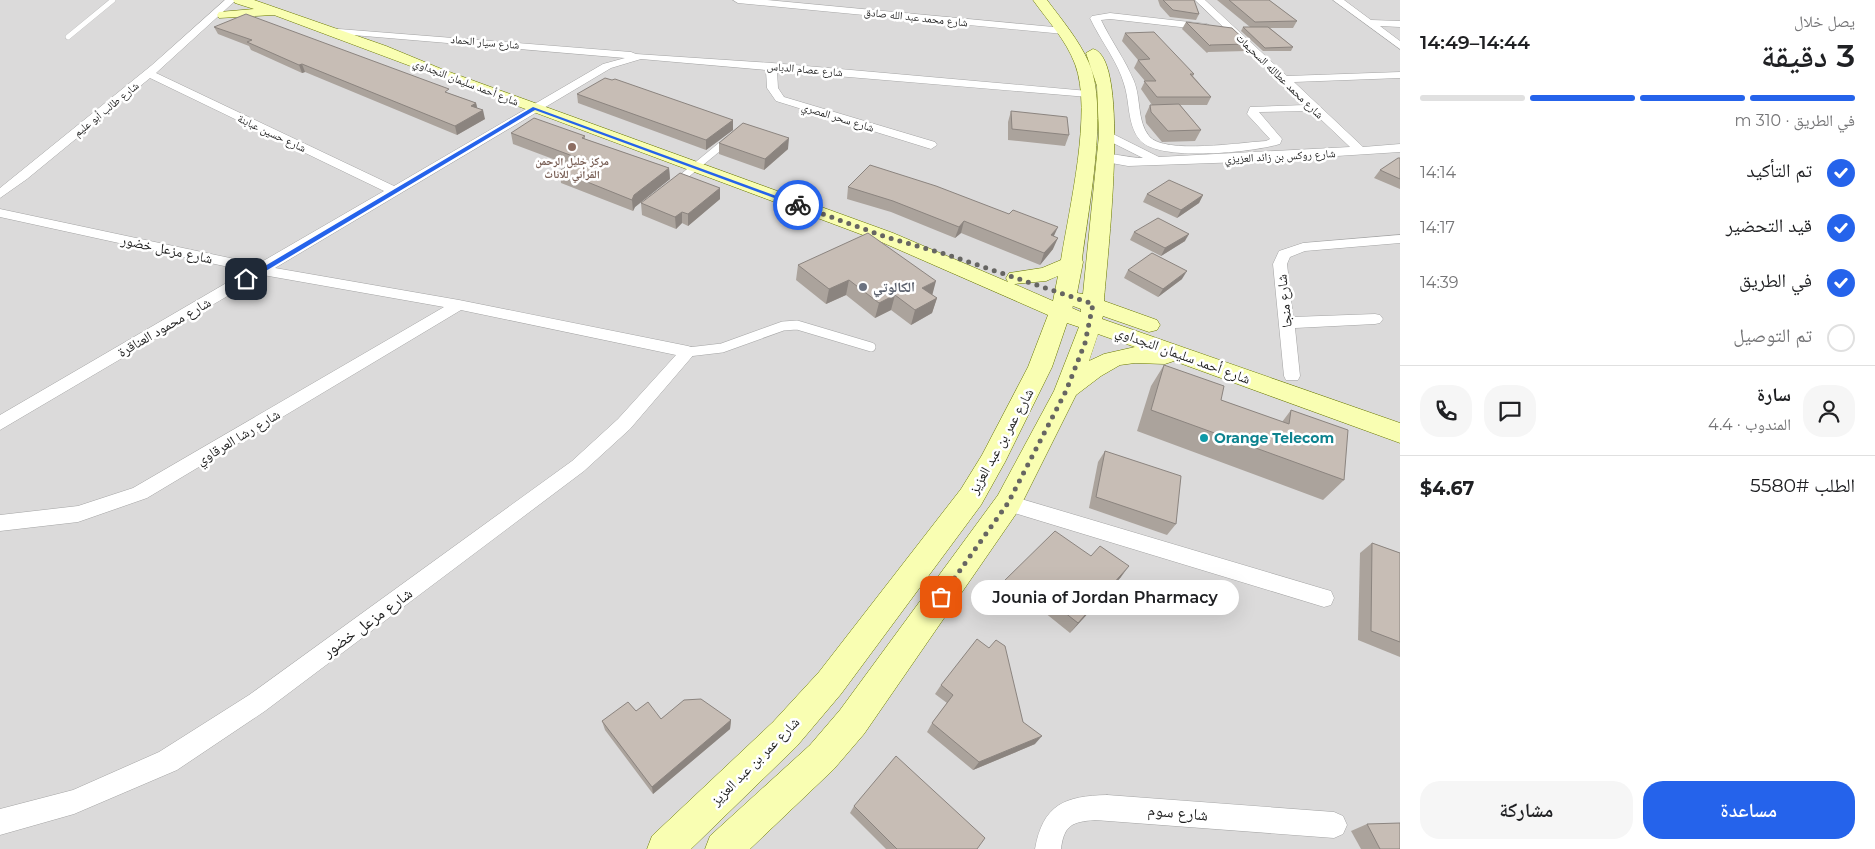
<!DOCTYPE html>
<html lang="ar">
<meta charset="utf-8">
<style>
:root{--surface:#fff;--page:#f6f6f6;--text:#202124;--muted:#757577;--line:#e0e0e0;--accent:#2563eb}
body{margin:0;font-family:Montserrat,"Noto Naskh Arabic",sans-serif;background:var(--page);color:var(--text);direction:rtl;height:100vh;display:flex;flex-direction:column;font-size:19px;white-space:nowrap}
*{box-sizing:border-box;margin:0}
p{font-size:16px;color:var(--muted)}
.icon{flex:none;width:28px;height:28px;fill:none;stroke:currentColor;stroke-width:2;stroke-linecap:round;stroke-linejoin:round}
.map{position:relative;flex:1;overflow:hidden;direction:ltr}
.side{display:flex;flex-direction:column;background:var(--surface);width:475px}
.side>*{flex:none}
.pin{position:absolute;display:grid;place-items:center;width:42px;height:42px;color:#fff;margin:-21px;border-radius:10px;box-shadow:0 2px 8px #0006}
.courier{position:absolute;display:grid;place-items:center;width:50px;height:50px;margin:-25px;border:4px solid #2563eb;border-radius:50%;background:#fff;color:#222;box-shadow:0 1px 6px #0007}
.bubble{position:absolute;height:35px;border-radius:18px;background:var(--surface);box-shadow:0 5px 20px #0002;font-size:16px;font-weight:600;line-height:35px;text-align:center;direction:rtl}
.headline em{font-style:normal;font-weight:600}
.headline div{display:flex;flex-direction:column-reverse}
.headline{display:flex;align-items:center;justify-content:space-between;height:85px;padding:0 20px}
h1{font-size:32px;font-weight:600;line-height:38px}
.bar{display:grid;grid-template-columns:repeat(4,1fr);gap:8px 5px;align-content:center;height:60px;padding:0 20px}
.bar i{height:6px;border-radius:4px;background:var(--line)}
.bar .selected{background:var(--accent)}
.bar p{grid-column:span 4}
.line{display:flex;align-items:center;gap:12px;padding:0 20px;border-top:1px solid var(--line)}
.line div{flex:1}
.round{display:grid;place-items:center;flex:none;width:52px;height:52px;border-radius:20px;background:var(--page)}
ol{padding:0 20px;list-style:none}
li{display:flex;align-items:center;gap:15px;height:55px}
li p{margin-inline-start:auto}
li .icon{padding:5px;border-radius:50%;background:var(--accent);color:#fff;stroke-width:4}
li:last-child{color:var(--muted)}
li i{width:28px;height:28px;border:2px solid var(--line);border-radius:50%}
.primary-button{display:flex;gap:10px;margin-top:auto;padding:10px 20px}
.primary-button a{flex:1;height:58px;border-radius:20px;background:var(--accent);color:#fff;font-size:20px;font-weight:600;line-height:58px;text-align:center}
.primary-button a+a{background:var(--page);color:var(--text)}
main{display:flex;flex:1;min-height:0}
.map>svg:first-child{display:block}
.residential{fill:#dbdada}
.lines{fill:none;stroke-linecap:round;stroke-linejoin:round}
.lane-far2-casing{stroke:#a4a4a4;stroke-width:5.5}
.lane-far1-casing{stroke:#a4a4a4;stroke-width:8}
.lane-casing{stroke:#a4a4a4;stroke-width:10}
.street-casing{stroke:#a4a4a4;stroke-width:1}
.secondary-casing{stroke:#697800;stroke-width:1}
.lane-far2{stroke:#fff;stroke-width:5}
.lane-far1{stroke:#fff;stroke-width:7}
.lane{stroke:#fff;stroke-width:9}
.street{fill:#fff;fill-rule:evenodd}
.secondary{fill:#f9feb2;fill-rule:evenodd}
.wall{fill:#aba39c}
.shaded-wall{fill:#8b847f}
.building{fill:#c7bdb5;stroke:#8b847f}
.route{fill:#2563eb}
.done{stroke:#666562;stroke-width:5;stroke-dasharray:0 9}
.education-dot{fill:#8d6e63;stroke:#fff;stroke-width:2}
.worship-dot{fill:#6b7280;stroke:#fff;stroke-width:2}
.culture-dot{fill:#0f9aa8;stroke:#fff;stroke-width:2}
.labels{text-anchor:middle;stroke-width:5;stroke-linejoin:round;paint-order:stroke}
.far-street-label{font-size:11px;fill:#1d1d1d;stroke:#fff}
.far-education-label{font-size:11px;font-weight:bold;fill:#785e54;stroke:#fff}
.street-label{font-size:14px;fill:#1d1d1d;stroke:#fff}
.worship-label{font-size:14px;font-weight:bold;fill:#5b616d;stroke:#fff;text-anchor:start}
.culture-label{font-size:14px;font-weight:bold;fill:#0d838f;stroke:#fff;text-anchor:start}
.near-street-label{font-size:16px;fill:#1d1d1d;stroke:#fff}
</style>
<main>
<section class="side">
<div class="headline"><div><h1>3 دقيقة</h1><p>يصل خلال</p></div><em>14:44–14:49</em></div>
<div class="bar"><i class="selected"></i><i class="selected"></i><i class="selected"></i><i></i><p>في الطريق · 310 m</p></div>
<ol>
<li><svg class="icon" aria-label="check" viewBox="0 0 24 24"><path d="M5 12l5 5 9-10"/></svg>تم التأكيد<p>14:14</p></li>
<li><svg class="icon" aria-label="check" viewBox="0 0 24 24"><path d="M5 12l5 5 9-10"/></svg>قيد التحضير<p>14:17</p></li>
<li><svg class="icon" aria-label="check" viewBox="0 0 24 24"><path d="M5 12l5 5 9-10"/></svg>في الطريق<p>14:39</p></li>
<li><i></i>تم التوصيل</li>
</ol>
<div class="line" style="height:90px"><a class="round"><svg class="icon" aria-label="person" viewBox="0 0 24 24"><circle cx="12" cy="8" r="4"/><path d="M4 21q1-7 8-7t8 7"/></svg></a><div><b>سارة</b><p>المندوب · 4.4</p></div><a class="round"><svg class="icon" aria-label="chat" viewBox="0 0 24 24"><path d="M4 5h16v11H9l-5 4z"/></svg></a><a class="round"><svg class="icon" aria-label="phone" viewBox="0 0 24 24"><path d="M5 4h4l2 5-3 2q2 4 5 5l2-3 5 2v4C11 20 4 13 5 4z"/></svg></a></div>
<div class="line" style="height:65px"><div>الطلب #5580</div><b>$4.67</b></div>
<div class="primary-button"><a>مساعدة</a><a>مشاركة</a></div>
</section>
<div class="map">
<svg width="1400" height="849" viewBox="0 0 1400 849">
<rect width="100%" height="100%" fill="#efebe2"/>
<rect class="residential" x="0" y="0" width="1400" height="849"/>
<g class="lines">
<g class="lane-far2-casing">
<polyline id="lane-far2" points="68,37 113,0"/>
</g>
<g class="lane-far1-casing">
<polyline id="lane-far1" points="678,181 728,140"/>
</g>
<g class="lane-casing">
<polyline id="lane" points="688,352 722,348 783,326 797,325 871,347"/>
</g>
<g class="street-casing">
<g id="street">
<polygon points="225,0 236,0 156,73 394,186 603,64 625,58 329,33 324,30 326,28 631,52 636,54 772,63 1088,91 1094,94 1088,97 777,71 778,88 784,97 935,142 937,145 931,149 776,101 767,88 766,70 641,59 611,68 275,268 459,300 688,346 694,348 696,352 630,429 584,471 265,711 177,770 74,814 0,835 0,809 73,790 159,752 249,695 572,461 618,419 676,355 461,310 147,498 78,522 0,531 0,515 78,506 133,488 444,307 263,275 0,430 0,415 247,271 0,217 0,209 258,264 384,191 150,78 27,179 0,198 0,188 152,65"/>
<polygon points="733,0 767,0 1064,28 1069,31 1064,34 738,3"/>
<path d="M 1195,0 L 1205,0 L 1287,76 L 1400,72 L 1400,78 L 1294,82 L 1363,147 L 1400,144 L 1400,152 L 1242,162 L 1128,166 L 1100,161 L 1098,158 L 1100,155 C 1112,152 1129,158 1143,158 L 1103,138 L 1101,135 L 1107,131 L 1159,157 L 1350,147 L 1312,111 L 1259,112 L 1282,139 L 1280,144 C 1254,152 1156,163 1139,139 C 1127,123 1130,102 1124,84 C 1118,63 1104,45 1094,26 L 1090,18 L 1092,16 L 1110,13 L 1207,24 L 1212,27 L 1207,30 L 1110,19 L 1101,20 C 1111,41 1125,59 1134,81 C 1141,98 1137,121 1149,136 C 1164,155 1243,142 1266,141 L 1270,139 L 1247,114 L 1250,107 L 1305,105 Z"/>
<polygon points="1333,0 1344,0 1371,20 1400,21 1400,27 1380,26 1400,41 1400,49"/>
<polygon points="1400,235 1400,243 1305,251 1290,257 1287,264 1293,317 1375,314 1380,315 1383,319 1380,323 1375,324 1295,328 1300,376 1298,380 1286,380 1284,376 1273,264 1279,251 1303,243"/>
<polygon points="1008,495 1324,589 1331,591 1334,598 1331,605 1324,607 1001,509 998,503 1001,497"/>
<path d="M 1107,795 L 1334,812 L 1343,816 L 1347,825 L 1343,834 L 1334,838 L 1095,820 C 1072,822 1064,825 1061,849 L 1035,849 C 1043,804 1065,796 1107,795 Z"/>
</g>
</g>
<g class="secondary-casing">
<path id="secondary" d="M 233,0 L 254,0 L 386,46 L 444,70 L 893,233 L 1008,282 L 1006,278 L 1009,273 L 1042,268 L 1061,260 C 1069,209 1093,111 1075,64 C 1066,40 1048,21 1033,0 L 1047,0 C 1062,20 1079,40 1089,63 C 1109,108 1088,210 1082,259 L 1083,262 L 1077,293 L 1083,294 L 1099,135 L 1097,86 L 1086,53 L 1093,49 C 1132,58 1106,265 1104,301 L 1157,320 L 1160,325 L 1157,330 L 1149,332 L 1103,316 L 1102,319 L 1400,423 L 1400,443 L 1174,361 L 1165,364 L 1135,363 L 1120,365 L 1101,376 L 1076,395 L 1018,511 L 864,734 L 834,769 L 750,849 L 705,849 L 710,836 L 810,745 L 840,710 L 998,495 L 1054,391 L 1079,327 L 1067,323 L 1052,367 L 1005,462 L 981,505 L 841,694 L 797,746 L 691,849 L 647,849 L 652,836 L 773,722 L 819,672 L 961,489 L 982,455 L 1028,367 L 1048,315 L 879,241 L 274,15 L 219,18 L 217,15 L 219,12 L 254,9 L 235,3 ZM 1058,276 L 1053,301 L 1014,284 L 1046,281 ZM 1073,306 L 1081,309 L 1081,312 L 1072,308 ZM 1098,334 L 1135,347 L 1104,354 L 1089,361 Z"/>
</g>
<use href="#lane-far2" class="lane-far2"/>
<use href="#lane-far1" class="lane-far1"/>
<use href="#lane" class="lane"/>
<use href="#street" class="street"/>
<use href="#secondary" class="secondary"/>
</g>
<g class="wall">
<polygon points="1158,0 1194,0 1199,14 1196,20 1170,17 1160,6"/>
<polygon points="1217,0 1269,0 1297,21 1293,28 1270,28 1293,47 1291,51 1263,51 1241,31 1243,27 1250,27"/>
<polygon points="1186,22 1249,44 1246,51 1208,52 1207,53 1182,29"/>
<polygon points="214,27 451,94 476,103 477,108 485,119 457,135 305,72 302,73 251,50 249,46 218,34"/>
<polygon points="1125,33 1194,74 1193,76 1211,97 1207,105 1180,105 1201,130 1195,141 1162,142 1146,123 1145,116 1150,105 1152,105 1141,89 1145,81 1134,68 1138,60 1122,41"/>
<polygon points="577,94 733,120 733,130 706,150 578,103"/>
<polygon points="1011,111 1069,135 1065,146 1008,140 1008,122"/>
<polygon points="511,133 585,136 585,139 669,168 670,179 635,207 633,211 561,183 560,171 569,165 513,144"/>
<polygon points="719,143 788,149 764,170 719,154"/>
<polygon points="1400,158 1400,189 1374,178 1380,170"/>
<polygon points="848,187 1054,236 1053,249 1040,265 961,233 955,238 891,212 847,199"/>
<polygon points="720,188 720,199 688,226 682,223 676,229 642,215 641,203"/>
<polygon points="1147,194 1203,195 1199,203 1177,218 1143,202"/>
<polygon points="1134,232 1185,241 1161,256 1130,240"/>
<polygon points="798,265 932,295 937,298 932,313 911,325 891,310 875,318 846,295 826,304 796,280"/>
<polygon points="1128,270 1182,279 1158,297 1124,278"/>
<polygon points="1164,365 1221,400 1282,422 1291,410 1344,480 1323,500 1137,431 1151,386"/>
<polygon points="1105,451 1176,524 1167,535 1089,508 1098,462"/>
<polygon points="1372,543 1400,553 1400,657 1358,640 1360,553"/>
<polygon points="1091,556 1121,577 1070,633 1034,604 1027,611 1016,602 1011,606 996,594 1002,583"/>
<polygon points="941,685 1023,722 1035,744 973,770 927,732 932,723 947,703 935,694"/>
<polygon points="636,711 661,719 731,720 730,729 653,794 605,730 602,721"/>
<polygon points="854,806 977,849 886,849 850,813"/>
<polygon points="1367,824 1400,849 1361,849 1351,831"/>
</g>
<g class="shaded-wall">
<polygon points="302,64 305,72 302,73 299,65"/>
<polygon points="476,103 478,111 471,106"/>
<polygon points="483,110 485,119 457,135 455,126"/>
<polygon points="733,120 733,130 706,150 706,140"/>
<polygon points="789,138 788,149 764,170 765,159"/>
<polygon points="669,168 670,179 635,207 633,211 632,200 634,195"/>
<polygon points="720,188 720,199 688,226 688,214"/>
<polygon points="1203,195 1199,203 1177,218 1181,210"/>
<polygon points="682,212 682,223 676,229 675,217"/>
<polygon points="964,221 961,233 955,238 959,227"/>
<polygon points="1058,227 1053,238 1051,235"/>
<polygon points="1189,234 1185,241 1161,256 1165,248"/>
<polygon points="1058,238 1053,249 1040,265 1044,253"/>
<polygon points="1187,271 1182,279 1158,297 1163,289"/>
<polygon points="849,280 846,295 826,304 829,289"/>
<polygon points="936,281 932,296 922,288"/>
<polygon points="895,295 891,310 875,318 879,303"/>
<polygon points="937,298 932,313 911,325 915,310"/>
<polygon points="1129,566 1121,577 1070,633 1078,623"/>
<polygon points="1022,592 1016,602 1011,606 1018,596"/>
<polygon points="1041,594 1034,604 1027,611 1034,601"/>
<polygon points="731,720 730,729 653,794 652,787"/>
<polygon points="1042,736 1035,744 973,770 979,762"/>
</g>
<g class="building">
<polygon points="1163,0 1194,0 1199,14 1173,10"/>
<polygon points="1229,0 1269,0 1297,21 1255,22"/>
<polygon points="246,14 449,89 445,92 476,103 471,106 483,110 455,126 302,64 299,65 247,42 252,40 214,27"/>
<polygon points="1186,22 1232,28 1249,44 1210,45 1210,46"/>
<polygon points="1243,27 1268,27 1293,47 1265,48"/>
<polygon points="1154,32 1194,74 1190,74 1211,97 1157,97 1144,81 1156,81 1138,60 1150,59 1125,33"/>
<polygon points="605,78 612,80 615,79 733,120 706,140 577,94"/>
<polygon points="1179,104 1201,130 1168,131 1151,112 1150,105"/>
<polygon points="1011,111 1067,117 1069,135 1012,129"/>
<polygon points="534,118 585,136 582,138 669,168 634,195 632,200 560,171 578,158 511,133"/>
<polygon points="743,123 789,138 765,159 719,143"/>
<polygon points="1398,158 1400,158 1400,179 1380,170"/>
<polygon points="870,165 936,186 1009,214 1013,210 1058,227 1051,235 1058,238 1044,253 964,221 959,227 893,201 848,187"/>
<polygon points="680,173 720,188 688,214 682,212 675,217 641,203"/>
<polygon points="1169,180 1203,195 1181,210 1147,194"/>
<polygon points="1158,218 1189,234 1165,248 1134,232"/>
<polygon points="868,233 936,281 922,288 937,298 915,310 895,295 879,303 849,280 829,289 798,265"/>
<polygon points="1152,253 1187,271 1163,289 1128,270"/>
<polygon points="1164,365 1224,386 1221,400 1289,424 1291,410 1348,430 1344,480 1151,410"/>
<polygon points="1105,451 1181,476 1176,524 1096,497"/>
<polygon points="1055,531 1091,556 1100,546 1129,566 1078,623 1041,594 1034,601 1022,592 1018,596 1002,583"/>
<polygon points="1372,543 1400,553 1400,642 1371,631"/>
<polygon points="977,639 989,648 996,640 1005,646 1023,722 1042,736 979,762 932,723 953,695 941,685"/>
<polygon points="701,699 731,720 652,787 602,721 628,702 636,711 648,702 661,719 684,700"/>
<polygon points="896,756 985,838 977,849 897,849 854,806"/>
<polygon points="1400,823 1400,849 1380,849 1367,824"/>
</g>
<polygon class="route" points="533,107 801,205 796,206 535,110 249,281 243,279"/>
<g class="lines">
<polyline class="done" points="798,205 886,237 945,254 1093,304 1085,343 1066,391 1008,503 941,597"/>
</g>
<circle class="education-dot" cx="572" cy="147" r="5"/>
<circle class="worship-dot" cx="863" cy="287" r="5"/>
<circle class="culture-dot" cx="1204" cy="438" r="5"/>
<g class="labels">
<g class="far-street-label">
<text transform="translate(916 17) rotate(6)" y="4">شارع محمد عبد الله صادق</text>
<text transform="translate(485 42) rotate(5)" y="4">شارع سيار الحماد</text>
<text transform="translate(805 69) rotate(5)" y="4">شارع عصام الدباس</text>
<text transform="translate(1280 76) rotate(44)" y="4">شارع محمد عطالله السحيمات</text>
<text transform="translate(466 82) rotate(21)" y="4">شارع أحمد سليمان النجداوي</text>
<text transform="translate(106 109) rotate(-39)" y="4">شارع طالب أبو عليم</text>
<text transform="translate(838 117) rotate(17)" y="4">شارع سحر المصري</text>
<text transform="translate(272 133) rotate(25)" y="4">شارع حسين عبابنة</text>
<text transform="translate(1280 156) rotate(-3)" y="4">شارع روكس بن زائد العزيزي</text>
</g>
<g class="far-education-label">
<text x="572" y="165">مركز خليل الرحمن<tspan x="572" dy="13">القرأني للاناث</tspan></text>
</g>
<g class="street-label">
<text transform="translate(167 249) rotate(12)" y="5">شارع مزعل خضور</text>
<text transform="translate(1284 301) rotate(-96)" y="5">شارع منجا</text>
<text transform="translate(164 327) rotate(-30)" y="5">شارع محمود العناقرة</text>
<text transform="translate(1183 355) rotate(20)" y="5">شارع أحمد سليمان النجداوي</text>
<text transform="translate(238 437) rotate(-31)" y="5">شارع رشا العرقاوي</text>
<text transform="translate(1001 441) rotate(-61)" y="5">شارع عمر بن عبد العزيز</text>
<text transform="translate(755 761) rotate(-45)" y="5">شارع عمر بن عبد العزيز</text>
</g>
<g class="worship-label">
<text x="873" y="292">الكالوتي</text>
</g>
<g class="culture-label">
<text x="1214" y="443">Orange Telecom</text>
</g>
<g class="near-street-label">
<text transform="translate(367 622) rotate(-36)" y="6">شارع مزعل خضور</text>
<text transform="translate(1178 812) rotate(5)" y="6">شارع سوم</text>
</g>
</g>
</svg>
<div class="pin" style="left:941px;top:597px;background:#ea580c"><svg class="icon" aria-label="bag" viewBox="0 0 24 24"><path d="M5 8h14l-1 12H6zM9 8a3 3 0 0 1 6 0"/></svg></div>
<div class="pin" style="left:246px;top:279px;background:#1f2937"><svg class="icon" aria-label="home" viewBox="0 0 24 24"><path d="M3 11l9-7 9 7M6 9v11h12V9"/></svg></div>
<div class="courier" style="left:798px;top:205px"><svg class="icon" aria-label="bike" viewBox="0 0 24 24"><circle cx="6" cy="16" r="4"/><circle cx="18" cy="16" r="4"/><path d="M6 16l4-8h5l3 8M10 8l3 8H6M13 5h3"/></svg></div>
<div class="bubble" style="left:971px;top:580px;width:268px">Jounia of Jordan Pharmacy</div>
</div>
</main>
